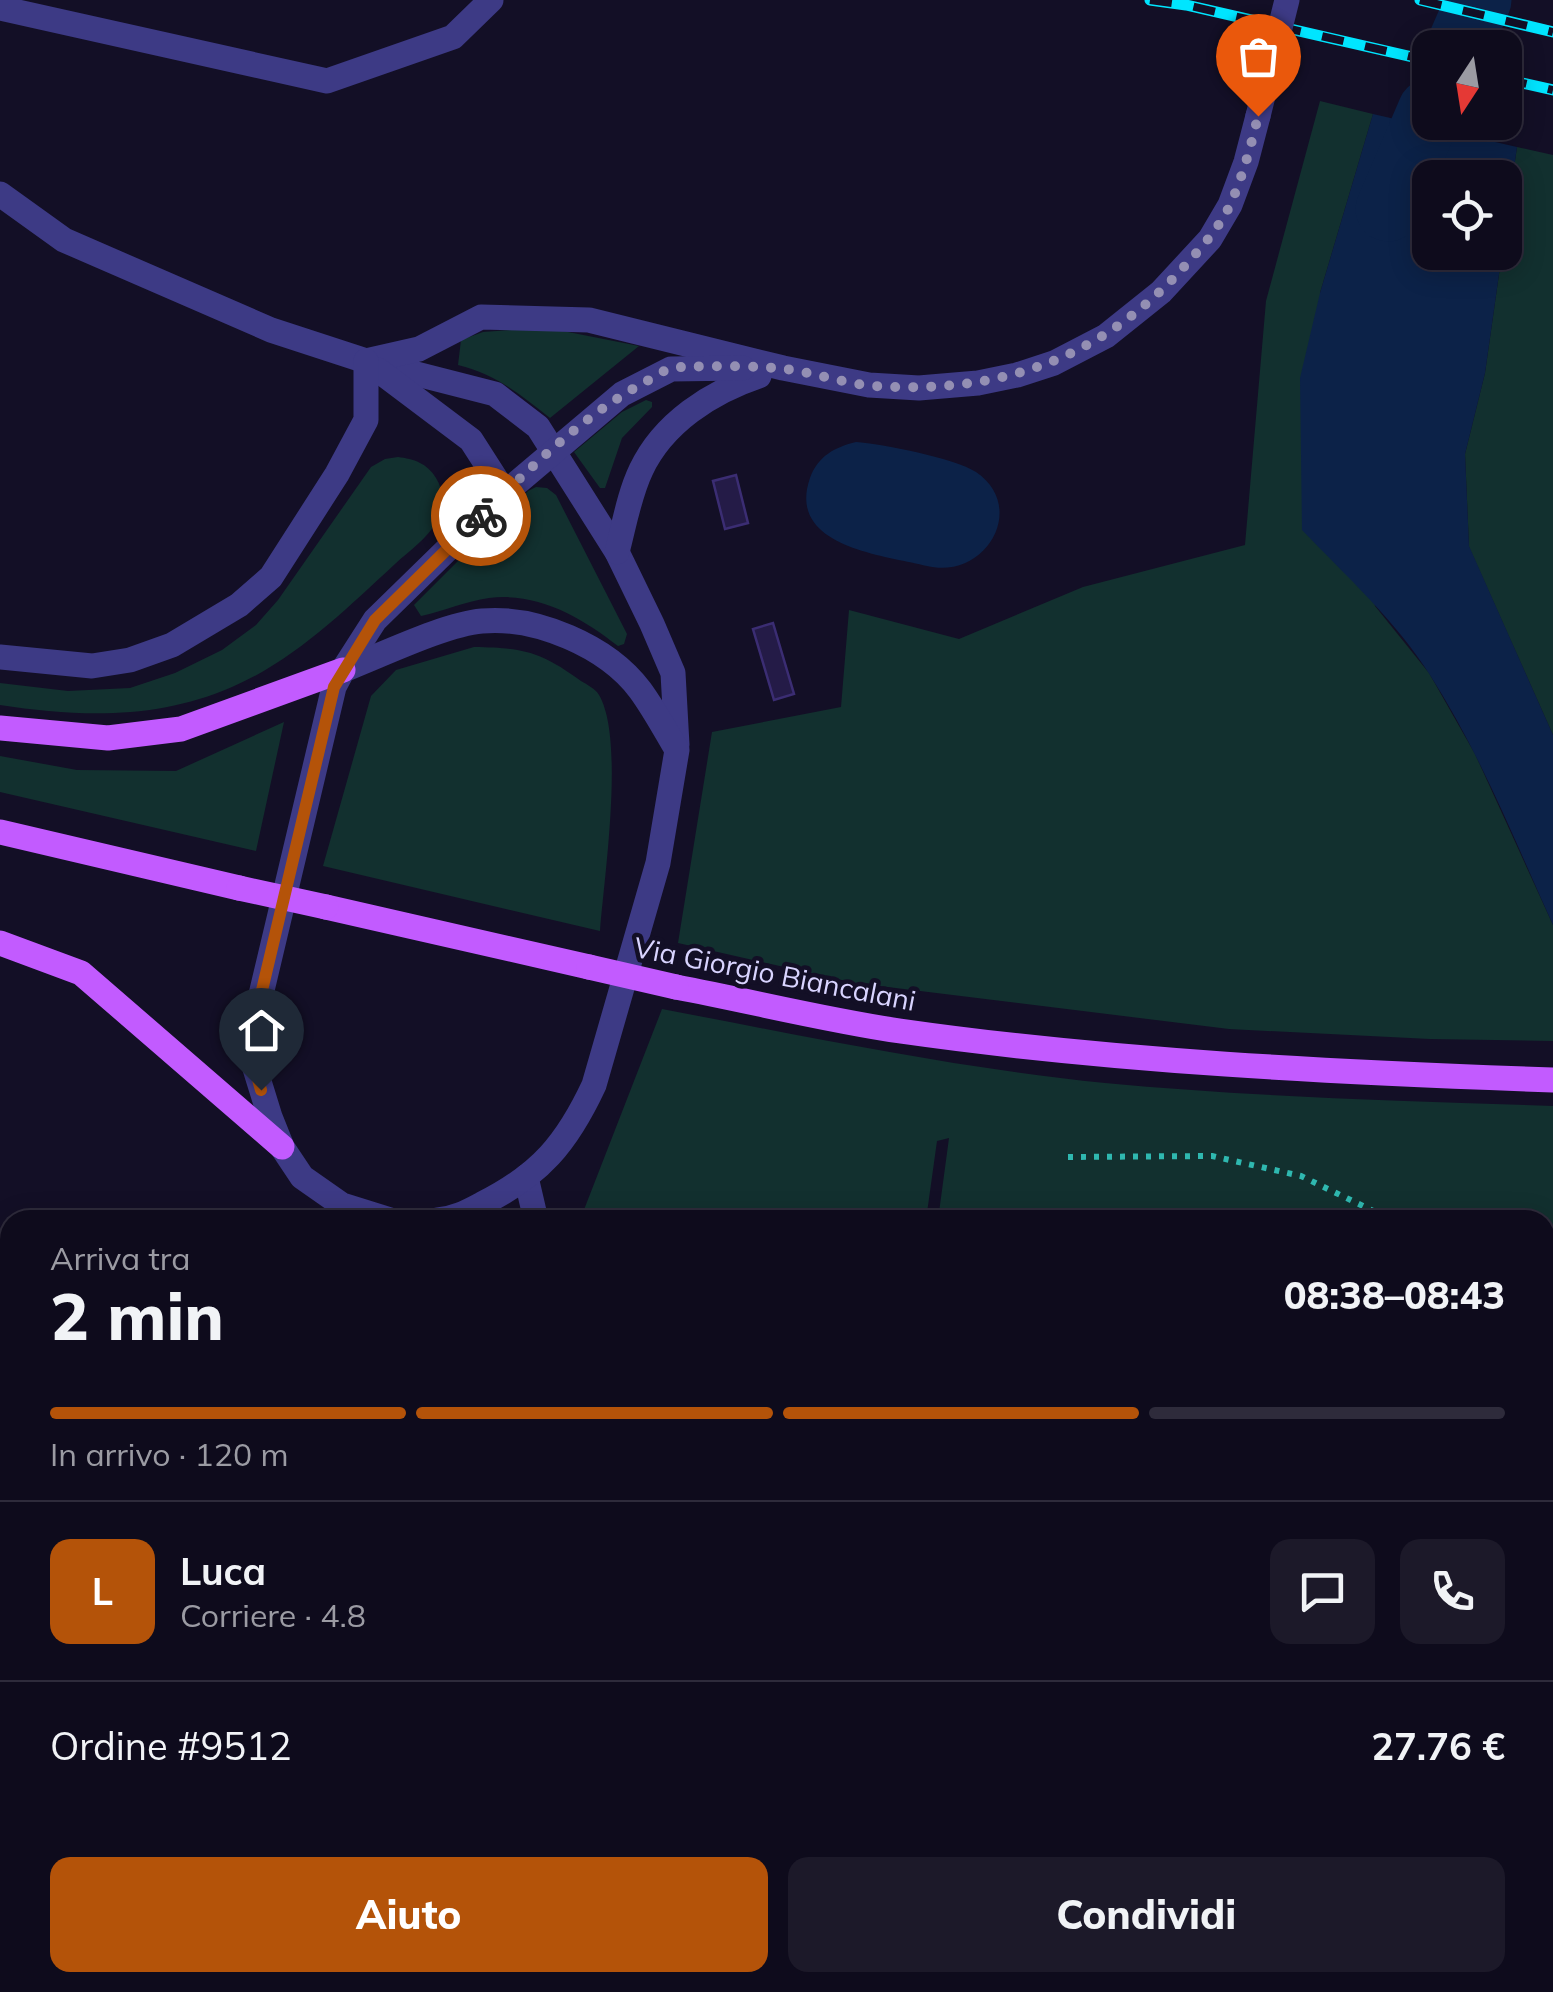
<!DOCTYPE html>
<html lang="it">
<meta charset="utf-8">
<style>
:root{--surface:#0e0b1c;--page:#1c1929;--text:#f1f3f6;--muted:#9b9ba3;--line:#2e2b3b;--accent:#b45309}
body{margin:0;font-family:Mulish,sans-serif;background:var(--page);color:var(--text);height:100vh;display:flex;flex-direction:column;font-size:38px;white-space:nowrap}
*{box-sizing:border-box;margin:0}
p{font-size:32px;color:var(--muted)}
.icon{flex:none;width:55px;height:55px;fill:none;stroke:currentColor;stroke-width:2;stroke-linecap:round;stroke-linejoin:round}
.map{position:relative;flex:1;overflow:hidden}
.side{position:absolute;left:0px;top:1210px;width:1555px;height:782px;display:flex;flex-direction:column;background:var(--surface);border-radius:30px 30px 0 0;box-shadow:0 5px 25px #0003,0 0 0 2px var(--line)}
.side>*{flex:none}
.needle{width:65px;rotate:192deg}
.fabs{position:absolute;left:1412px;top:30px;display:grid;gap:20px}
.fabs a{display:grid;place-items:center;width:110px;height:110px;border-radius:20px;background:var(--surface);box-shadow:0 5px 25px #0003,0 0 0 2px var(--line);font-size:50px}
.pin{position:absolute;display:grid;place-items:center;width:85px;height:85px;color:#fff;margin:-102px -42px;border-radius:50% 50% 50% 0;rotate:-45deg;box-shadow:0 0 10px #0007}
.pin .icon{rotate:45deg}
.courier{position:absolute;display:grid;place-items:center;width:100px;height:100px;margin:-50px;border:8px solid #b45309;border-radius:50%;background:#fff;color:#222;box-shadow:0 2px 12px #0007}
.summary em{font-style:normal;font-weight:800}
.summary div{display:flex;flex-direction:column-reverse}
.summary{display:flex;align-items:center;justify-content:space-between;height:170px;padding:0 50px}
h1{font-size:65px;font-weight:800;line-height:75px}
.bar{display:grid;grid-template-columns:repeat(4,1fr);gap:15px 10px;align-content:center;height:120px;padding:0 50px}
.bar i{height:12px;border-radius:8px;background:var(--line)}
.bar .on{background:var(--accent)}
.bar p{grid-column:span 4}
.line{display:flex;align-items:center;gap:25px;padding:0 50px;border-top:2px solid var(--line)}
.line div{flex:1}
.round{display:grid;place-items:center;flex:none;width:105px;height:105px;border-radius:20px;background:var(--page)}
.button{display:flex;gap:20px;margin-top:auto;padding:20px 50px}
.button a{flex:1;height:115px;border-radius:20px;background:var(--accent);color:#fff;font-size:40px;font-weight:800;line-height:115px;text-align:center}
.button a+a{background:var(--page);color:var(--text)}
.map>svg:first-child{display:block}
.green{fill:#12302f}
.water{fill:#0c2248}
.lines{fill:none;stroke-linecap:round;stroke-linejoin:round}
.stream{stroke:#0c2248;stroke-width:11}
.river{stroke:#0c2248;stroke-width:65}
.building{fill:#241b47;stroke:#3b2d73;stroke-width:2.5}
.path{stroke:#2fb8b0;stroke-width:6;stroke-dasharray:5 8;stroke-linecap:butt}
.minor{stroke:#3d3a85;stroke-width:25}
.major{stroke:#c25bff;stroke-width:25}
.rail-casing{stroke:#00e5ff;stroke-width:11}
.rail{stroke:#130f26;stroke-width:8;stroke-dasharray:22;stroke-linecap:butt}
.minor-bridge{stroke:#3d3a85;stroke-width:25}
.major-bridge{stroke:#c25bff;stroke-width:25}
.done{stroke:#948fb3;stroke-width:10;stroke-dasharray:0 18}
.route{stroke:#b45309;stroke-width:12}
.labels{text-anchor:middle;stroke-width:9;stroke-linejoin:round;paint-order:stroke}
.street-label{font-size:28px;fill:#d9d4ff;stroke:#130f26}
</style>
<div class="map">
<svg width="1553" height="1992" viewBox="0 0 1553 1992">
<rect width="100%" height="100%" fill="#130f26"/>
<g class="green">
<polygon points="1320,101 1373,114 1320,293 1375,606 1429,673 1475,754 1553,925 1553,1041 1430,1039 1229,1029 855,983 678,943 712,732 841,707 849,610 959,639 1083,587 1245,545 1266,301"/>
<polygon points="1517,147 1553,155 1553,735 1469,547 1465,454 1485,373 1502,253 1505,252 1505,229"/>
<path d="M 526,329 L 563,331 L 639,346 L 550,418 C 520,394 495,374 458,365 L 461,340 L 483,332 Z"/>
<polygon points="646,400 652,402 652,407 622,438 605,488 600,488 574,452 622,412"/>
<path d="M 398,457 C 414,459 427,463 436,478 C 444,491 445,507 437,521 C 428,538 409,551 395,564 C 345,610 295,660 232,687 C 156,720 79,717 0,705 L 0,683 L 68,691 L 130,688 L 175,673 L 222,650 L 256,625 L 278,600 L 371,467 L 385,459 Z"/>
<path d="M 536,487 L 547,488 L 556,495 L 627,634 L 624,644 L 618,646 C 581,617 538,592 489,598 C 466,601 444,611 421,616 L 414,605 L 528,491 Z"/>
<path d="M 474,647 C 524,648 540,651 581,681 C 586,684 596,689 599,695 C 625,739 604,878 600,931 L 323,866 L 371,696 L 396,670 Z"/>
<polygon points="284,722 256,851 0,792 0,756 77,770 176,771"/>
<path d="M 662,1009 C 809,1037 956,1068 1105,1083 C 1254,1097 1403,1101 1553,1106 L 1553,1883 L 1545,1872 L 1545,1220 L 938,1220 L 949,1138 L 937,1141 L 926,1220 L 580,1220 Z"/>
</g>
<g class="water">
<path d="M 1373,114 L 1517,147 L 1505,229 L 1505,178 L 1430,178 L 1430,252 L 1502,253 L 1485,373 L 1465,454 L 1469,546 L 1553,735 L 1553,925 C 1515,841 1480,753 1430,675 C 1396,621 1346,576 1302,530 L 1300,378 L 1320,293 Z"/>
<path d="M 856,442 C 882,444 955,458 976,472 C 1028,507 986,580 927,566 C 883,555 786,547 810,478 C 818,456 835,447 856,442 Z"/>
</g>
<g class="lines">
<polyline class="stream" points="379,1982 380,1992"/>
<g class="river">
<polyline points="1458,48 1479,0"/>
<polyline points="1388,209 1430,111"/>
</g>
</g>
<g class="building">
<polygon points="736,475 748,523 725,529 713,481"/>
<polygon points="773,623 794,694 774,700 753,629"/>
<polygon points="10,1233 10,1285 0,1285 0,1234"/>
<polygon points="656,1984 657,1992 600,1992"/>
</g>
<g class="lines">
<g class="path">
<polyline points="1068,1157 1212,1156 1301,1176 1392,1220"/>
<polyline points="0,1302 10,1302"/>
<polyline points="1545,1313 1553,1319"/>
</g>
<g class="minor">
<polyline points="0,8 327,81 453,37 491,0"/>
<polyline points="0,194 64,240 271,330 366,361 495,394 538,427 617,552 652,624 673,673 677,745"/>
<polyline points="366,361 419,349 481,317 589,320 783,368 869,385 919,388 978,383 1017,375 1054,363 1106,336 1161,292 1210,239 1230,205 1246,162 1258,116"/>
<polyline points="378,370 471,440 505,493"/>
<path d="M 617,552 C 624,526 629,495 641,470 C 663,423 711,392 759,376"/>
<polyline points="0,657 92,666 130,660 172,645 239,605 271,577 337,474 366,420 366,361"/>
<polyline points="343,670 375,620 505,493 622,394 671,369 743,368"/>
<polyline points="526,1177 536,1220"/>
<path d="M 390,1220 L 342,1205 L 302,1177 L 282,1147 L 270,1117 L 253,1062 L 254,1024 L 334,687 L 343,670 C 380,656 445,624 482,621 C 536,616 607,646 640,690 C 654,709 665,730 677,750 L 658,863 L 594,1085 C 567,1143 540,1175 482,1204 C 467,1212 454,1219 437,1220"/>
<polyline points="1545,1898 1553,1906"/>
<polyline points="1015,1982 1017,1992"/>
</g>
<g class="major">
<polyline points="0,728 108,738 181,729 343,670"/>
<polyline points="0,832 239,888"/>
<polyline points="326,907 589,967"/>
<polyline points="0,943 81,973 282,1147"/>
<path d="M 676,987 C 750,1001 825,1020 900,1031 C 1117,1062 1334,1072 1553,1080"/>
</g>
<g class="rail-casing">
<g id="rail">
<polyline points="1150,0 1186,5 1430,61"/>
<polyline points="1420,0 1553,32"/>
<polyline points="1505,79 1553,90"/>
</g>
</g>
<use href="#rail" class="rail"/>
<polyline class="minor-bridge" points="1258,116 1287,0"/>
<g class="major-bridge">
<polyline points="239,888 326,907"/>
<polyline points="589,967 676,987"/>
</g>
</g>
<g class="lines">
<path class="done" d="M 481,516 C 531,467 584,415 645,382 C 653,378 663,370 672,368 C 692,365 765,366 786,369 C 816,373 845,384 875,386 C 997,394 1098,361 1182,269 C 1200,249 1219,229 1231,203 C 1243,175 1251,146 1258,116"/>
<polyline class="route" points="261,1090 253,1062 254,1024 334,687 375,620 481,516"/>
</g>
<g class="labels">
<g class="street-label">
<text transform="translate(775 974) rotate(11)" y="10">Via Giorgio Biancalani</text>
</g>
</g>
</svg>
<div class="fabs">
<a><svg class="needle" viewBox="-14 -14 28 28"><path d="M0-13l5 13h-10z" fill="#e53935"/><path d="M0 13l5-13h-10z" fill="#9b9ba3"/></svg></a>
<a><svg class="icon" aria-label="locate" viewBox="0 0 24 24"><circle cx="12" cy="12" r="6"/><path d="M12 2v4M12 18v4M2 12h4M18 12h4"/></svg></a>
</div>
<div class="pin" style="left:1258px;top:116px;background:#ea580c"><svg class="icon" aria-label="bag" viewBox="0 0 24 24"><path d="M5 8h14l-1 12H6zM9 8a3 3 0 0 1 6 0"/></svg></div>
<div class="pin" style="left:261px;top:1090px;background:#1f2937"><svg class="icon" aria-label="home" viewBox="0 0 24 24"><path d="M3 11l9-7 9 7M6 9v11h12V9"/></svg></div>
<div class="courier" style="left:481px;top:516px"><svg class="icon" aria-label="bike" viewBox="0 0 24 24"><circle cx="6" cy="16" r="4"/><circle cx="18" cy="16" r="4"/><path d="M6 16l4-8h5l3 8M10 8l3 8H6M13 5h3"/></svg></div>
<section class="side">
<div class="summary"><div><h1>2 min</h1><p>Arriva tra</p></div><em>08:38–08:43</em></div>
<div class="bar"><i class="on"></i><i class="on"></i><i class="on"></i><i></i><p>In arrivo · 120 m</p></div>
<div class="line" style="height:180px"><b class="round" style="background:var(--accent);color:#fff">L</b><div><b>Luca</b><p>Corriere · 4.8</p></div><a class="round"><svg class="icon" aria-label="chat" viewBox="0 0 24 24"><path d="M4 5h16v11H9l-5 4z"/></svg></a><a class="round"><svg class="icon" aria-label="phone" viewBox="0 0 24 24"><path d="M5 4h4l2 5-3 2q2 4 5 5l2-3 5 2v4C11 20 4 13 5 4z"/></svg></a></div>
<div class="line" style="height:130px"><div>Ordine #9512</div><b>27.76 €</b></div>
<div class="button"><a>Aiuto</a><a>Condividi</a></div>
</section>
</div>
